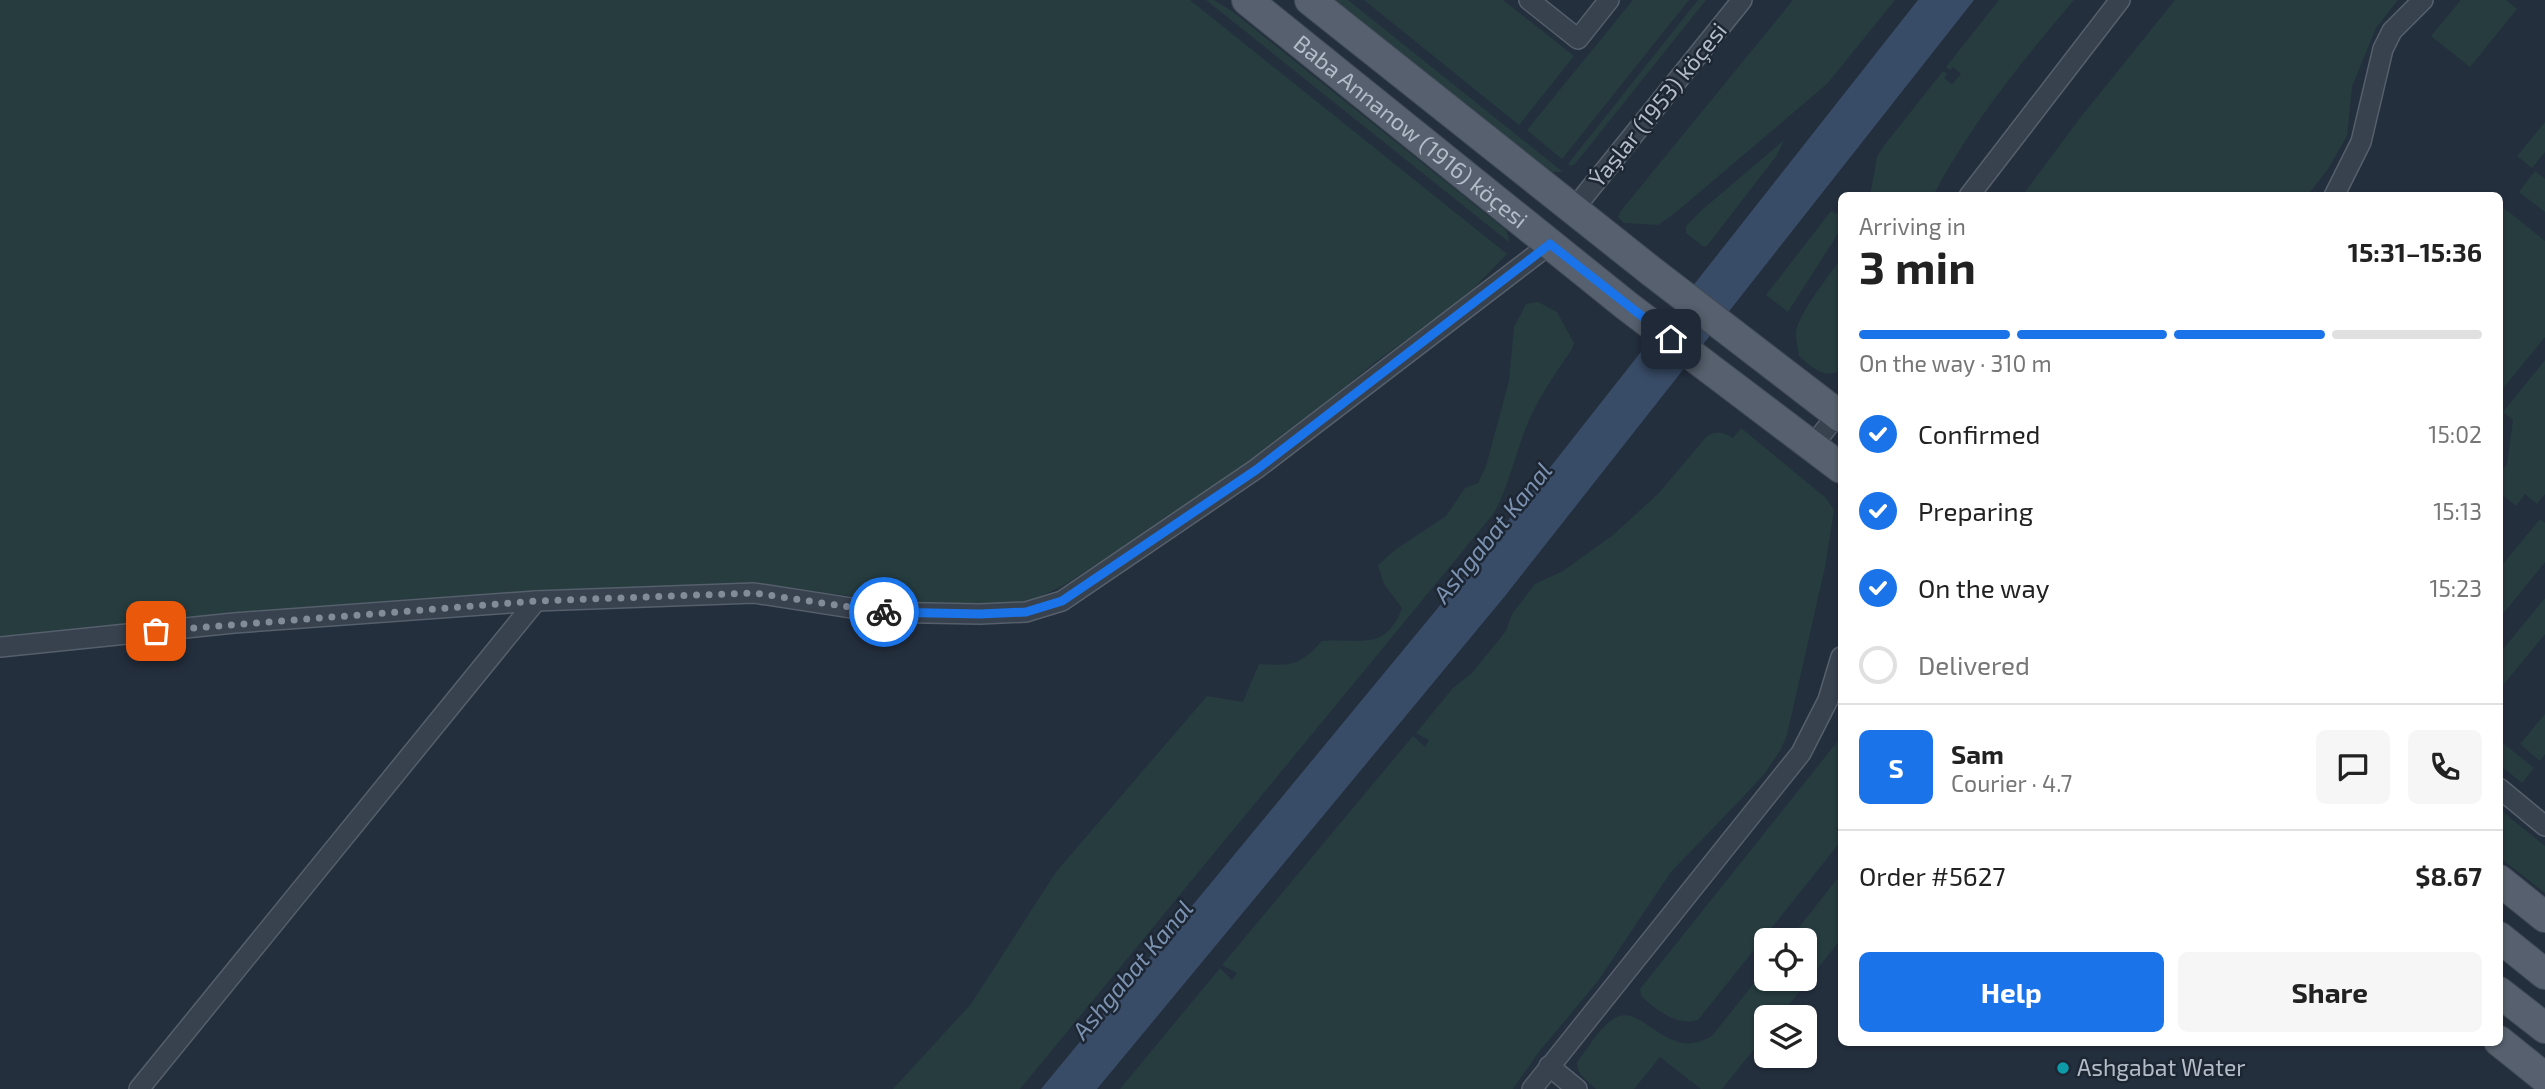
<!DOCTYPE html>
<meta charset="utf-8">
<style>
:root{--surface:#fff;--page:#f6f6f6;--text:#222;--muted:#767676;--line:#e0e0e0;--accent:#1a73e8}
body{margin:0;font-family:"Exo 2",sans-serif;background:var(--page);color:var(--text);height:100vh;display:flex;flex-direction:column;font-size:26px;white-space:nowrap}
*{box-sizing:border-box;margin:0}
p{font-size:23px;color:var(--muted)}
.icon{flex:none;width:38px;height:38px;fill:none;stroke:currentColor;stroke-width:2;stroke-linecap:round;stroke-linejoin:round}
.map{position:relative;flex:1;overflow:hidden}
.panel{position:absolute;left:1838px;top:192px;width:665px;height:854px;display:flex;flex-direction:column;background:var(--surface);border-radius:10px;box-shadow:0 2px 5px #0004}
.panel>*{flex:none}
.fabs{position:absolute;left:1754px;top:928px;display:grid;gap:14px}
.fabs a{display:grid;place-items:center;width:63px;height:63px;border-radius:10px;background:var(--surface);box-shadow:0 2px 5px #0004;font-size:35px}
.pin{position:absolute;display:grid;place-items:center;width:60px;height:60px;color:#fff;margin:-30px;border-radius:14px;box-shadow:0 4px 10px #0006}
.courier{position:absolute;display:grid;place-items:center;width:70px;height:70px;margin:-35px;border:5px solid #1a73e8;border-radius:50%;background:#fff;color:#222;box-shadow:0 2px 9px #0007}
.headline em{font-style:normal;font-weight:700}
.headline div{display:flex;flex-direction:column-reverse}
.headline{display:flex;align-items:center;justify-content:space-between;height:119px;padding:0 21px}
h1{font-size:46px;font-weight:700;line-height:52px}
.bar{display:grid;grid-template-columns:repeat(4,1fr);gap:10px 7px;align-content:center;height:84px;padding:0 21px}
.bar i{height:9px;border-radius:5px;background:var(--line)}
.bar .selected{background:var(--accent)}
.bar p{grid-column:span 4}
.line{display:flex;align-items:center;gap:18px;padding:0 21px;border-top:2px solid var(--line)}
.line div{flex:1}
.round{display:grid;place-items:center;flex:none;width:74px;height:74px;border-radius:10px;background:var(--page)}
ol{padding:0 21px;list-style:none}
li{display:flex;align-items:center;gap:21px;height:77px}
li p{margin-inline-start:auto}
li .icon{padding:7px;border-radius:50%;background:var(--accent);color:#fff;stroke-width:4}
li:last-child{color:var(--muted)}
li i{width:38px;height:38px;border:4px solid var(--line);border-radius:50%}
.cta{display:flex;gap:14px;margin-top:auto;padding:14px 21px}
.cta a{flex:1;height:80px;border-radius:10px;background:var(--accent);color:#fff;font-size:28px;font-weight:700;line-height:80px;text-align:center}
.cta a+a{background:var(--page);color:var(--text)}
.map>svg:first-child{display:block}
.green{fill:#263c3f}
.water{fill:#394c67}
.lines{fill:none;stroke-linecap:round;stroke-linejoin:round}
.minor-casing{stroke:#565f6c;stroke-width:22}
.primary-casing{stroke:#414a57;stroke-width:32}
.minor{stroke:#38414e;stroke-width:19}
.primary{stroke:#56606e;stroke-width:30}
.done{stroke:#828b98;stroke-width:7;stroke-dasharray:0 12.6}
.route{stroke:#1a73e8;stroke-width:9}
.culture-dot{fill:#0f9aa8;stroke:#1d2633;stroke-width:2.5}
.labels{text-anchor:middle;stroke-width:5;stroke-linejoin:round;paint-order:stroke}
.street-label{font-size:23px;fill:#b4bcc9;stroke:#1d2633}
.poi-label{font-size:23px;fill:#b4bcc9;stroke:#1d2633;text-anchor:start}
.water-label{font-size:24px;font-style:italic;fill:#7c92b1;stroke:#1d2633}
</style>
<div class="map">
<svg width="2545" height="1089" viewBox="0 0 2545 1089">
<rect width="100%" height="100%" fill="#242f3e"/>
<g class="green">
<polygon points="0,0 1190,0 1507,254 1474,288 1446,311 1374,363 1250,465 1066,584 1042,596 1024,602 990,604 891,601 753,584 703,585 397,600 0,636"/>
<polygon points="1206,0 1214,0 1232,11 1506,230 1510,243"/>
<polygon points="1335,0 1348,0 1563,172 1552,172 1545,168"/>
<polygon points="1364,0 1503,0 1574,56 1519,125"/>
<polygon points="1633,0 1689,0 1562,159 1527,130"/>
<polygon points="1698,0 1706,0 1575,164 1571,166 1568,164"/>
<polygon points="1793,0 1895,0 1827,84 1675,213 1658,225 1624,223 1618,217 1620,212"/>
<path d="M 1999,0 L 2074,0 C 2022,61 1970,125 1933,196 L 1870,196 L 1877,157 L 1883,147 L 1943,71 L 1947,74 L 1944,78 L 1952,84 L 1961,74 L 1953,67 L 1950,70 L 1946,67 Z"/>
<polygon points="2175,0 2398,0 2376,28 2352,87 2347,136 2328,169 2307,196 2022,196 2080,118"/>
<polygon points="2461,0 2506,0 2517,9 2470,67 2431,36"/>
<polygon points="2545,122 2545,152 2532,168 2517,156"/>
<polygon points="1784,140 1777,155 1707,246 1704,247 1686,233 1686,226 1703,209"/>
<polygon points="2535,171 2545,179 2545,212 2519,192"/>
<polygon points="2499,204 2545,241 2545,337 2499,393"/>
<polygon points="1841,208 1841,229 1788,312 1766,295 1831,211 1836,214"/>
<path d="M 1841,258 L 1841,370 C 1824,380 1812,367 1799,356 C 1798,349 1796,341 1796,334 C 1796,316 1830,275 1841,258 Z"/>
<path d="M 1538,302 L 1557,312 L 1574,343 L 1572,349 C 1555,374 1538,398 1527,425 C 1515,454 1509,486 1494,513 L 1020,1089 L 893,1089 L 971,1004 L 1056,872 L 1207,696 L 1243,702 L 1259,664 C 1292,666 1299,666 1322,641 C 1359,638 1386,652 1402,608 L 1384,584 L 1378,565 L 1395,550 L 1446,516 L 1465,488 L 1478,483 L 1486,466 L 1509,381 L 1514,327 L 1526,304 Z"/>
<polygon points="2545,360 2545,494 2537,504 2525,494 2516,506 2499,492 2499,474 2507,464 2513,420 2503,412"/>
<path d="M 1741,428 L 1826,498 L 1834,510 L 1825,567 L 1787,735 L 1780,751 L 1765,773 L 1742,798 L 1671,872 L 1598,981 L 1538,1053 L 1513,1089 L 1120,1089 L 1220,968 L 1232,980 L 1237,973 L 1222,965 L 1413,736 L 1425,747 L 1429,740 L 1416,733 L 1453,688 L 1472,673 L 1506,631 L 1512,614 L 1535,584 L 1563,571 L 1613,535 L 1658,494 L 1707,436 C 1717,431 1723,432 1733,438 Z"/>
<polygon points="2540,519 2545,523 2545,562 2499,619 2499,569"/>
<polygon points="2545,598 2545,634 2499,690 2499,654"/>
<polygon points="2545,714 2545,754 2540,761 2520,744"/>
<path d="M 1841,737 L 1841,823 L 1836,829 L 1841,833 L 1841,841 L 1698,1020 C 1677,1027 1655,1009 1641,996 L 1640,989 Z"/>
<polygon points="2499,740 2534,768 2522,783 2499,764"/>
<polygon points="2499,809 2545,846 2545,893 2499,857"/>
<path d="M 1841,874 L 1841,939 L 1779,1017 L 1766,1017 L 1766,1034 L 1722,1089 L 1701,1089 L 1660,1057 L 1634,1089 L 1596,1089 C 1588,1081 1576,1074 1577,1062 C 1588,1049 1601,1024 1617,1017 C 1644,1005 1668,1063 1712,1036 L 1766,968 L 1766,978 L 1804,978 L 1804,940 L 1789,940 Z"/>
</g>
<polygon class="water" points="1918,0 1974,0 1505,596 1097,1089 1041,1089 1470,569"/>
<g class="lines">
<g class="minor-casing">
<g id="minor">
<polyline points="1529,0 1578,39 1609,0"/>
<polyline points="1969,196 2120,0"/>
<polyline points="2334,196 2361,142 2383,49 2392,31 2423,0"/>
<polyline points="1573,210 1742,0"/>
<polyline points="1813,445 1841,410"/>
<polyline points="0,647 234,623 536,601 754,593 877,612 980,614 1026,612 1062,601 1256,469 1550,244"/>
<polyline points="2499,788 2545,826"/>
<polyline points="1549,1066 1577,1089"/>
<polyline points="139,1089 536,601"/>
<polyline points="1532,1089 1801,753 1828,700 1841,657"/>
</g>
</g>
<g class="primary-casing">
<g id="primary">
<path id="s1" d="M 1247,0 L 1627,306 L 1841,468"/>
<polyline points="1310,0 1651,271 1841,417"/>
<polyline points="2499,880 2545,917"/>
<polyline points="2499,937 2545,974"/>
<polyline points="2499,992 2545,1028"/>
<polyline points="2499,1041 2545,1078"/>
</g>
</g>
<use href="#minor" class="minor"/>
<use href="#primary" class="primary"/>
</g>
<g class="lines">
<polyline class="done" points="156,631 536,601 754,593 884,612"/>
<polyline class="route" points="884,612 980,614 1026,612 1062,601 1256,470 1550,244 1671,339"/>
</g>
<circle class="culture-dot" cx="2063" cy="1068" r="7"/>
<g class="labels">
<g class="street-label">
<text transform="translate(1658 105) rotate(-51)" y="8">Ýaşlar (1953) köçesi</text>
<text dy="8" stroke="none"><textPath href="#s1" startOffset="210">Baba Annanow (1916) köçesi</textPath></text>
</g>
<g class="poi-label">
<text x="2077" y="1076">Ashgabat Water</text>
</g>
<g class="water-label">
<text transform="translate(1493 533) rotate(-51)" y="8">Ashgabat Kanal</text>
<text transform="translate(1133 970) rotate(-50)" y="8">Ashgabat Kanal</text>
</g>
</g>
</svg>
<div class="fabs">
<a><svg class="icon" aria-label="locate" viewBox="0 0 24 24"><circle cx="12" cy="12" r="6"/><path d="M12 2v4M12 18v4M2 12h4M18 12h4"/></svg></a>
<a><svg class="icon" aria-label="layers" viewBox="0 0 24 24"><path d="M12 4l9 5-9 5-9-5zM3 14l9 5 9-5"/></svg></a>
</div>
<div class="pin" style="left:156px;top:631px;background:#ea580c"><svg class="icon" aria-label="bag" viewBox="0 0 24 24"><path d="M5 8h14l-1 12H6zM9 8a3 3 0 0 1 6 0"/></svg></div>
<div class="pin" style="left:1671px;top:339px;background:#1f2937"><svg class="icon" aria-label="home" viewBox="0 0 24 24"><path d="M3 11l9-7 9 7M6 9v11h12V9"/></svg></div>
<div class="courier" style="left:884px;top:612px"><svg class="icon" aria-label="bike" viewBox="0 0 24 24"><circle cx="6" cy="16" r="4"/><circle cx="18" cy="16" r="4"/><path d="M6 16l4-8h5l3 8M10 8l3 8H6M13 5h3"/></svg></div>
<section class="panel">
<div class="headline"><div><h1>3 min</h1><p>Arriving in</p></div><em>15:31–15:36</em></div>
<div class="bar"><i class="selected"></i><i class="selected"></i><i class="selected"></i><i></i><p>On the way · 310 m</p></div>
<ol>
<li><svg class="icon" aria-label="check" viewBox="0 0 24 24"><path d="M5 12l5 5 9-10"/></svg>Confirmed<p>15:02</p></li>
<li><svg class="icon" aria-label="check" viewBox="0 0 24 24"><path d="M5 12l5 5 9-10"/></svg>Preparing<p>15:13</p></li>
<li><svg class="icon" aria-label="check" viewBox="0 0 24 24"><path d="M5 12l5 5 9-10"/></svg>On the way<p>15:23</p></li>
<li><i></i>Delivered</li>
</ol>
<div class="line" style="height:126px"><b class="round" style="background:var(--accent);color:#fff">S</b><div><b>Sam</b><p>Courier · 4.7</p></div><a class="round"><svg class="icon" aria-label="chat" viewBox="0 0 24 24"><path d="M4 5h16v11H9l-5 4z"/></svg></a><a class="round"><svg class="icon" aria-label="phone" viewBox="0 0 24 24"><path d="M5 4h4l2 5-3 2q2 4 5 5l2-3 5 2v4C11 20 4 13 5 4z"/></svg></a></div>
<div class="line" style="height:91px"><div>Order #5627</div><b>$8.67</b></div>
<div class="cta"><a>Help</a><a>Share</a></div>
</section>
</div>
